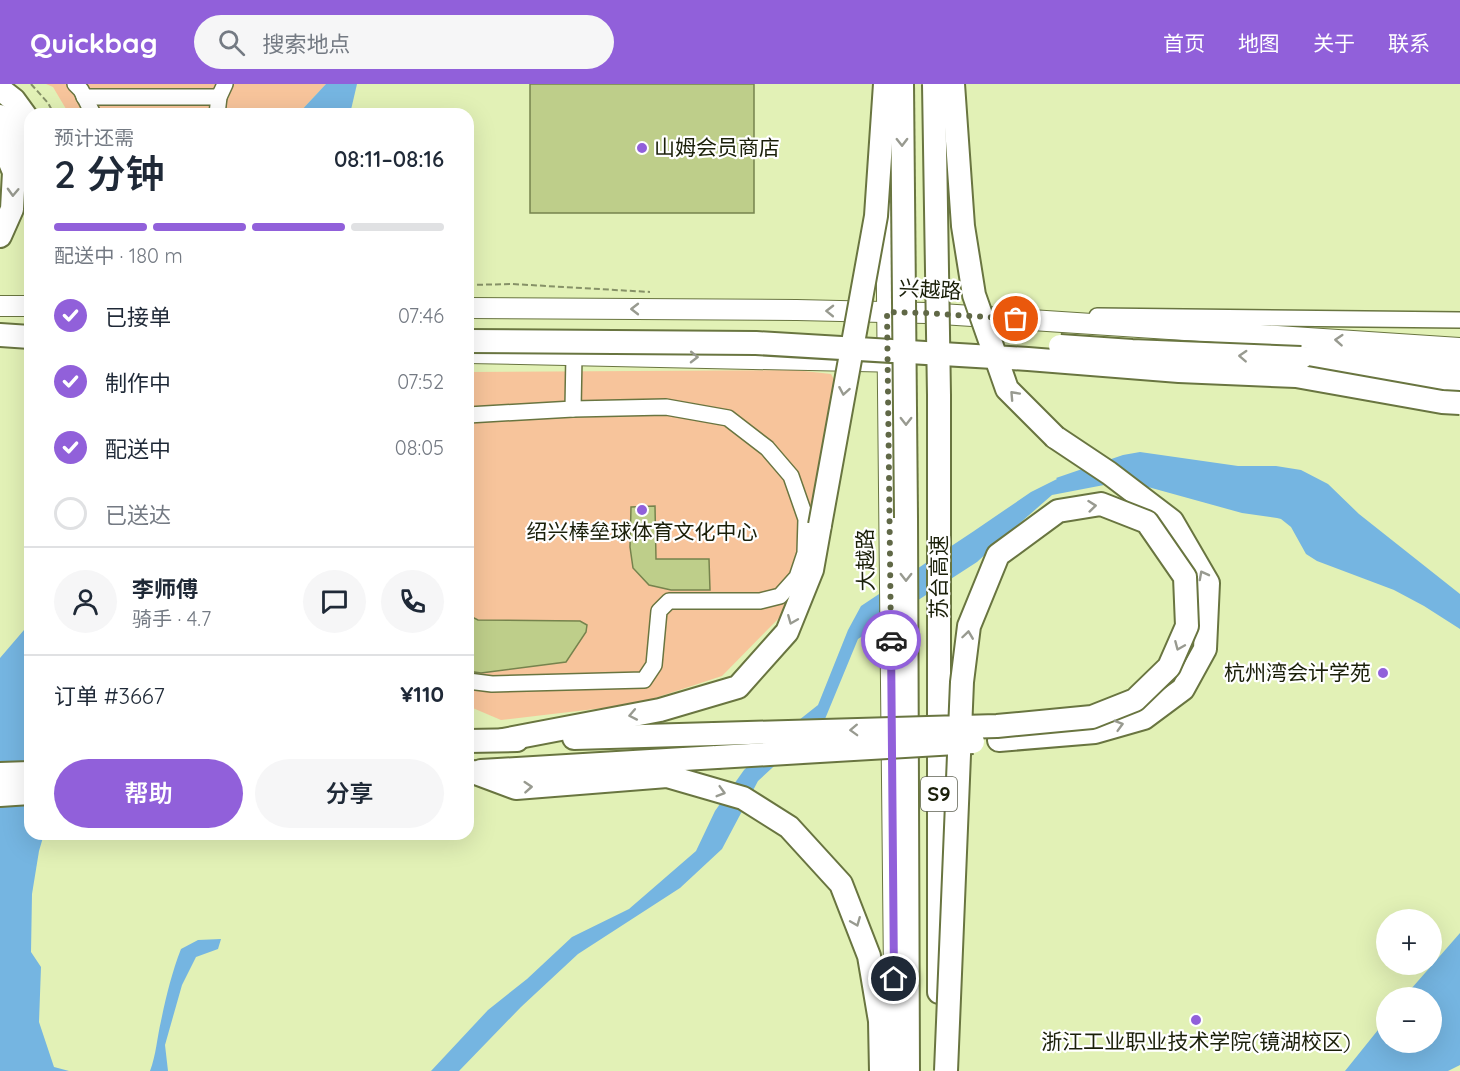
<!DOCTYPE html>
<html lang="zh">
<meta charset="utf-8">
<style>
:root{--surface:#fff;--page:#f6f6f7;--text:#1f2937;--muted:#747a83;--line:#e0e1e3;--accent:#9160da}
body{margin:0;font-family:Quicksand,"Noto Sans SC",sans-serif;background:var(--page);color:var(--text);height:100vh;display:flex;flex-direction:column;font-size:22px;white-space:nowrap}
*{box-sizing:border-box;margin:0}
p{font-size:20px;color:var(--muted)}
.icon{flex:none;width:33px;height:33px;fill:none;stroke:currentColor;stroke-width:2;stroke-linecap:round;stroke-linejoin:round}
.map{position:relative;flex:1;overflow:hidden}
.panel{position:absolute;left:24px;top:24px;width:450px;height:732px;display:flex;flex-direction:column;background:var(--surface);border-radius:18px;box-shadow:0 6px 24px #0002}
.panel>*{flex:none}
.controls{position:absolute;left:1376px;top:825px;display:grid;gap:12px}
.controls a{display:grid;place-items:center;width:66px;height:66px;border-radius:50%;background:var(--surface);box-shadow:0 6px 24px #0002;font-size:30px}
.pin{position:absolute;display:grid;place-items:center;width:51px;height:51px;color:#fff;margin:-26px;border:3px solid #fff;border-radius:50%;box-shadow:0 2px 6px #0007}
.courier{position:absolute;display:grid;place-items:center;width:60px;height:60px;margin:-30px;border:4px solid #9160da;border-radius:50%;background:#fff;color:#222;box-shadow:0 2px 8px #0007}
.overview em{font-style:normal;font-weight:600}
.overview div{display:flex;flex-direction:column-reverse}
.overview{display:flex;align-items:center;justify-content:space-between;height:102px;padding:0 30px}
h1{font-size:39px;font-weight:600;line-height:45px}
.bar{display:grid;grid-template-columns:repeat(4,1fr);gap:9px 6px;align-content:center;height:72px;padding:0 30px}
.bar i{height:8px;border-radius:4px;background:var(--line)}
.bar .selected{background:var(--accent)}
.bar p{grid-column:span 4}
.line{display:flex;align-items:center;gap:15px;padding:0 30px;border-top:2px solid var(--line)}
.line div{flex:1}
.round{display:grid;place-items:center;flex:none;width:63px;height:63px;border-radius:32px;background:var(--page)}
ol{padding:0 30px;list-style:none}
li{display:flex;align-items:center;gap:18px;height:66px}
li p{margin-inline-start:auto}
li .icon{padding:6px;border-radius:50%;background:var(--accent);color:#fff;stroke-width:4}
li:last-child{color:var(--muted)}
li i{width:33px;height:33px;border:3px solid var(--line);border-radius:50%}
.primary-button{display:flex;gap:12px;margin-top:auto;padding:12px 30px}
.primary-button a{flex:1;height:69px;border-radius:36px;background:var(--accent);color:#fff;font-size:24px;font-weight:600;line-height:69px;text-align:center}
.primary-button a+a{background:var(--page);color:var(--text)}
header{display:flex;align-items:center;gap:36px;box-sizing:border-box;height:84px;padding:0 30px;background:var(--accent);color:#fff}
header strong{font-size:28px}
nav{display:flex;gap:33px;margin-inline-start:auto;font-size:21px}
.search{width:420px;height:54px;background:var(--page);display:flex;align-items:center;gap:15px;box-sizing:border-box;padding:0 21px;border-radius:33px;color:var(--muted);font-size:22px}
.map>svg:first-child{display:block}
.green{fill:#f7c49b}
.water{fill:#75b5e1}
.building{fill:#bece8a;stroke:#76834d;stroke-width:1.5}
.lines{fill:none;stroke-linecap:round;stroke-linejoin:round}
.minor-casing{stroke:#697540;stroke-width:18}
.major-casing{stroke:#697540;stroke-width:22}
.highway-casing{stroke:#697540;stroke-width:26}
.path{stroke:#869167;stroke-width:2;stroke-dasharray:6 3;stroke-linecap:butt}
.minor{stroke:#fff;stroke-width:15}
.major{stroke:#fff;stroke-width:20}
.highway{stroke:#fff;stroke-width:22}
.highway-bridge-casing{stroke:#697540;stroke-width:26;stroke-linecap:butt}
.highway-bridge{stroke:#fff;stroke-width:22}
.oneway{stroke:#989a90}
.done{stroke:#606846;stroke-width:6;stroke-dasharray:0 10.8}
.route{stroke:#9160da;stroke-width:8}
.poi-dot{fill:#9160da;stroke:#fff;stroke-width:2}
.labels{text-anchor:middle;stroke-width:4.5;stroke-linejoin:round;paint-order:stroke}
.shield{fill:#fff;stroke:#5f6253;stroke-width:1.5}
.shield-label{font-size:20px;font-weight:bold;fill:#1a1f09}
.poi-label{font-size:21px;fill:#1a1f09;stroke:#fff}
.street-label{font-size:21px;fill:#1a1f09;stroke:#fff}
</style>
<header>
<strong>Quickbag</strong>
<div class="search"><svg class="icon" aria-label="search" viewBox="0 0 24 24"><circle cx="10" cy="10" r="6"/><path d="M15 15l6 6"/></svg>搜索地点</div>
<nav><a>首页</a><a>地图</a><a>关于</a><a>联系</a></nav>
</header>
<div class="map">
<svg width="1460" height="987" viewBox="0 0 1460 987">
<rect width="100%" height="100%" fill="#e2f1b6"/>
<g class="green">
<polygon points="46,0 326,0 298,30 69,30 53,3"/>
<polygon points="795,286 831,290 837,301 829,362 785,528 722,592 637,620 501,636 468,622 468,288"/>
</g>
<g class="water">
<polygon points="326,0 357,0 350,30 298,30"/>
<polygon points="1140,368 1238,382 1276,382 1301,386 1328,400 1359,430 1460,510 1460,545 1424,522 1394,506 1317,477 1306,470 1291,443 1281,435 1277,434 1242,429 1148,403 1104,401 1052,411 1013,445 977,478 858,555 825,635 758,697 722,765 680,804 578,870 521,923 459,987 431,987 488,926 527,895 572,853 629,825 696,767 715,727 744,686 794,640 818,621 848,546 861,522 974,447 1031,408 1057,395 1056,394 1123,371"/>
<polygon points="30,543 30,750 44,750 39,767 32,810 31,868 41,883 39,938 54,983 69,987 0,987 0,574 24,546"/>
<polygon points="1460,849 1460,981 1448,987 1345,987 1386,936 1386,958 1431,958 1431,914 1404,913"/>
<path d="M 221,855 L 218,865 L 196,873 L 182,901 L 165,961 L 168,987 L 150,987 C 156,971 157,954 161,937 C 166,913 172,888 181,865 L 198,856 Z"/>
</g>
<g class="building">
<rect x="530" y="0" width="224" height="129"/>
<polygon points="655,422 656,475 709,475 710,506 671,506 649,501 633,484 630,463 631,423"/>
<polygon points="468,531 478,536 580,537 587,541 586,548 566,578 481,589 468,587"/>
</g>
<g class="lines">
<g class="minor-casing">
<g id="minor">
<polyline points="75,0 81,6 93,30"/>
<polyline points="84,13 219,13"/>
<polyline points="217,30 219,13 225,0"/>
<polyline points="1097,232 1460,236"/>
<polyline points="573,325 574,271"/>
<polyline points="468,331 573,325 666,323 728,334 767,364 791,392 806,435 805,469 797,493 780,512 760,517 669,517 659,527 654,581 644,596 492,600 468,597"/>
</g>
</g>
<g class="major-casing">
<g id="major">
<polyline points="886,114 895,987"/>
<polyline points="0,222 30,222"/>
<polyline points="468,224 797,226 926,229 1460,264"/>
<polyline points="468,269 903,278"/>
</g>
</g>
<g class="highway-casing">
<g id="highway">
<polyline points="0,5 14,16 30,38"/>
<polyline points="0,32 16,54 30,83"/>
<polyline points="0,59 4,64 14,88 12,125 0,152"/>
<polyline points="0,251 30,253"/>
<polyline points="1301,274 1460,282"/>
<polyline points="1346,294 1460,298"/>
<polyline points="939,433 939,908"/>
<polyline points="906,434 908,987"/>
<polyline points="574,654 714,650"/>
<polyline points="503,656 660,626 738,603 787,548 812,486 820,441"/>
<polyline points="999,656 1095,648 1144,634 1183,605 1205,565 1208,499 1172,437 1109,389 1055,353"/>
<polyline points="468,657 517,656"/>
<polyline points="481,687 717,673"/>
<polyline points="473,688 516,704 667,692 743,714 789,743 841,800 869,872 880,937 881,987"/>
<polyline points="0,690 30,689"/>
<polyline points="0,711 30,709"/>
</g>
</g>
<g class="path">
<polyline points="31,0 48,19 54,30"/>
<polyline points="468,201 512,200 650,208"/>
</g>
<use href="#minor" class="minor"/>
<use href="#major" class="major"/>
<use href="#highway" class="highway"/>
<g class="highway-bridge-casing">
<g id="highway-bridge">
<polyline points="902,0 906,434"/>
<polyline points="934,0 939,311 939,433"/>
<polyline points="953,0 963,142 974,211 1007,305 1055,353"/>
<polyline points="468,257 756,259 1028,275 1179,287 1296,292 1442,318 1460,319"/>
<polyline points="1060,262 1132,267 1301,274"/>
<polyline points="820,441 876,132 885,0"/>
<polyline points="714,650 997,642 1092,633 1135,616 1169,583 1187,542 1185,493 1147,438 1101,420 1058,427 998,471 969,542 962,598 946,987"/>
<polyline points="717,673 973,658"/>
</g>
</g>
<use href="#highway-bridge" class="highway-bridge"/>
</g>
<defs><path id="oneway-chevron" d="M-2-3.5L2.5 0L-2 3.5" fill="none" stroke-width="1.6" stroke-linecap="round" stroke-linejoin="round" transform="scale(1.5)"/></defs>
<g class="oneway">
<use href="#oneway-chevron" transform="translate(902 58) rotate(89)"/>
<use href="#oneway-chevron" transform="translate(13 108) rotate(92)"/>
<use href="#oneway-chevron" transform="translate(635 225) rotate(-180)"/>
<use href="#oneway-chevron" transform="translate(830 227) rotate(-179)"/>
<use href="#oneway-chevron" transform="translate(1339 256) rotate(-176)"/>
<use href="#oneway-chevron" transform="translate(1243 272) rotate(-177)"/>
<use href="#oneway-chevron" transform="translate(694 273) rotate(1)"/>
<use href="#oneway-chevron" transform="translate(844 307) rotate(100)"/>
<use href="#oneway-chevron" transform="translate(1014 311) rotate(-133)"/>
<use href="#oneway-chevron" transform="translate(906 337) rotate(90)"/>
<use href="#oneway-chevron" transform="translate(1092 422) rotate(-6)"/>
<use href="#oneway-chevron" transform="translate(1203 491) rotate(-118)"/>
<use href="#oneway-chevron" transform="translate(906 493) rotate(90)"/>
<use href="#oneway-chevron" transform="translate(792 536) rotate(112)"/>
<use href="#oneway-chevron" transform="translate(968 551) rotate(-82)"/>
<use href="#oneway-chevron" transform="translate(1179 562) rotate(113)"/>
<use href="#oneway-chevron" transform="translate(633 631) rotate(169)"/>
<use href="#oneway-chevron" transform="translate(1119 641) rotate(-16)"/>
<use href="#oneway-chevron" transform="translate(854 646) rotate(178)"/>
<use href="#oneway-chevron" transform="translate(528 703) rotate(-4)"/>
<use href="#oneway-chevron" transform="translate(721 708) rotate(16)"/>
<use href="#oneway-chevron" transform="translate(856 838) rotate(68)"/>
</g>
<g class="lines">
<polyline class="done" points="891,556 887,228 926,229 1016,235"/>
<polyline class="route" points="891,556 894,895"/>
</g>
<g class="poi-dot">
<circle cx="642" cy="64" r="6"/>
<circle cx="642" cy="426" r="6"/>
<circle cx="1383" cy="589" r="6"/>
<circle cx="1196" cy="936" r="6"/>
</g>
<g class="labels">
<rect class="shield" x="921" y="693" width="36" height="34" rx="4.5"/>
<g class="shield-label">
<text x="939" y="717">S9</text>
</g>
<g class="poi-label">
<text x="654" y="71" text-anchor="start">山姆会员商店</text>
<text x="642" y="455">绍兴棒垒球体育文化中心</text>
<text x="1371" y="596" text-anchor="end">杭州湾会计学苑</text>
<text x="1196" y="965">浙江工业职业技术学院(镜湖校区)</text>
</g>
<g class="street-label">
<text transform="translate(930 206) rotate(3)" y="7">兴越路</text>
<text transform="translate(866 476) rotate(-91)" y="7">大越路</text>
<text transform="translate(939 493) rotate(-90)" y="7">苏台高速</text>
</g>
</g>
</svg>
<div class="controls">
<a>+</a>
<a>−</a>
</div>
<div class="pin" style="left:1016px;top:235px;background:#ea580c"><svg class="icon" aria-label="bag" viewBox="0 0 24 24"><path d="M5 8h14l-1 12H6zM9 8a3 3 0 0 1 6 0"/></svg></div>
<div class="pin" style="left:894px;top:895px;background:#1f2937"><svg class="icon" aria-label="home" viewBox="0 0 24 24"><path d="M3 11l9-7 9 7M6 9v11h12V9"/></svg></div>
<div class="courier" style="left:891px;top:556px"><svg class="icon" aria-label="car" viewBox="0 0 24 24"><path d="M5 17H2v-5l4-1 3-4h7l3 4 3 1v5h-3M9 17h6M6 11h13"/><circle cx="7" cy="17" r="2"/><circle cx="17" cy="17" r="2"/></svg></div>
<section class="panel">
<div class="overview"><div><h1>2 分钟</h1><p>预计还需</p></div><em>08:11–08:16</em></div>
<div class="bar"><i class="selected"></i><i class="selected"></i><i class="selected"></i><i></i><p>配送中 · 180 m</p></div>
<ol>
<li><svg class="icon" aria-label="check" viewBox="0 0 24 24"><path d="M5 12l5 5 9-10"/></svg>已接单<p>07:46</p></li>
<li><svg class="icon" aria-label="check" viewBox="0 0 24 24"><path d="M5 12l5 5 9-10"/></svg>制作中<p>07:52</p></li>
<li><svg class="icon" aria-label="check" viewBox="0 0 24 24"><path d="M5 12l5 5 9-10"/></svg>配送中<p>08:05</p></li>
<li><i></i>已送达</li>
</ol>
<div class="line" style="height:108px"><a class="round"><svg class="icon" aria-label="person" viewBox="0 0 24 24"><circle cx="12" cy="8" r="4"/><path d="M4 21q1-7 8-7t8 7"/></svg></a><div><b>李师傅</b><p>骑手 · 4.7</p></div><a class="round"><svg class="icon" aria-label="chat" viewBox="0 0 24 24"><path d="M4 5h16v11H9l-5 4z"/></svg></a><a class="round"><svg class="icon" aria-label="phone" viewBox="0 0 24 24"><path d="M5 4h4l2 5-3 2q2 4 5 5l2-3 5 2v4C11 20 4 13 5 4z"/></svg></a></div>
<div class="line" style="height:78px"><div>订单 #3667</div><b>¥110</b></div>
<div class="primary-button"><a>帮助</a><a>分享</a></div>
</section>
</div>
